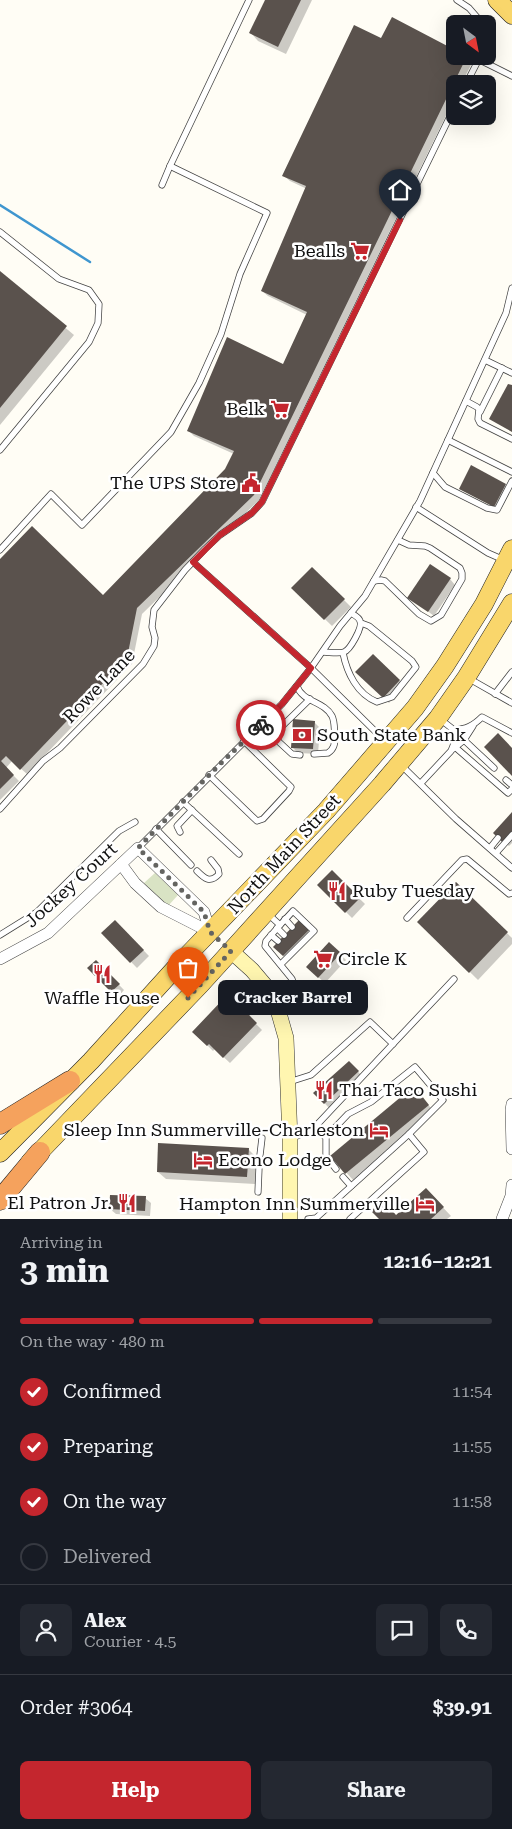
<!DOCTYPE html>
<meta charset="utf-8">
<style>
:root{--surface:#171b24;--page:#242831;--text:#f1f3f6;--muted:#9ea1a6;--line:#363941;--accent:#c4262e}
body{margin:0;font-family:"Roboto Serif",serif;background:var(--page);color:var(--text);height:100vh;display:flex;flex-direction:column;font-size:19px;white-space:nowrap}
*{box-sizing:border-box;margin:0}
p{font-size:16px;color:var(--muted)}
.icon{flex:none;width:28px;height:28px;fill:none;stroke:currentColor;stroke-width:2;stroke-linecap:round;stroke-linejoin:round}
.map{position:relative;height:1219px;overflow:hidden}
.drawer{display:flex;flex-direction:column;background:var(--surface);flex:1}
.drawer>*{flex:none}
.needle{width:32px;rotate:148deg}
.tools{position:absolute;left:446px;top:15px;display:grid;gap:10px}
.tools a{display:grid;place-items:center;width:50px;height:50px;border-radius:8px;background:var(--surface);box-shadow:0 5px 20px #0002;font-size:25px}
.pin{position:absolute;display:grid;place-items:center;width:42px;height:42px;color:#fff;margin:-51px -21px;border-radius:50% 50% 50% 0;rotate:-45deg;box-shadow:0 0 5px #0007}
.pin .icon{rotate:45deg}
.courier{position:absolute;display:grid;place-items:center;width:50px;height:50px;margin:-25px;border:4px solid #c4262e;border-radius:50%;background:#fff;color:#222;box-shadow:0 1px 6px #0007}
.bubble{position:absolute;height:35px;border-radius:8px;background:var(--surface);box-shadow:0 5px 20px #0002;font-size:16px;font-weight:700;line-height:35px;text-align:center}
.overview em{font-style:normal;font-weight:700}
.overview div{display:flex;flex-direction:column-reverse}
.overview{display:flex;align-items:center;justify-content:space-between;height:85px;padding:0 20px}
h1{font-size:32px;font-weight:700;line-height:38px}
.bar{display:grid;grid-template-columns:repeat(4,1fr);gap:8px 5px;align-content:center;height:60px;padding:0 20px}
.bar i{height:6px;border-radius:4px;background:var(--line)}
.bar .active{background:var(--accent)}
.bar p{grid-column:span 4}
.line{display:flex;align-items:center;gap:12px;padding:0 20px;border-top:1px solid var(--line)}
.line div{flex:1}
.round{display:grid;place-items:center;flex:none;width:52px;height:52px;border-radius:8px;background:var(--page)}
ol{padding:0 20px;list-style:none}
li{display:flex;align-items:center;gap:15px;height:55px}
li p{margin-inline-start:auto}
li .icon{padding:5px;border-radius:50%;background:var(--accent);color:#fff;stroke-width:4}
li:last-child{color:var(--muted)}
li i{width:28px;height:28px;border:2px solid var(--line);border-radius:50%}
.cta{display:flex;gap:10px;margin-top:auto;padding:10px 20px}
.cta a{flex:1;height:58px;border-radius:8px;background:var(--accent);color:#fff;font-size:20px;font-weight:700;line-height:58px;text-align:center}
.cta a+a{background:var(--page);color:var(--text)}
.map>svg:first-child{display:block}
.cemetery{fill:#d9e3c4}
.shadow{fill:#0003}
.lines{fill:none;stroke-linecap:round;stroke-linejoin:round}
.stream{stroke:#3f96cf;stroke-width:2.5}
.building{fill:#5a524d}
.service-casing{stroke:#444;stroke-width:7}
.minor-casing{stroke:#444;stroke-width:12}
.secondary-casing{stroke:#333;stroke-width:16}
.primary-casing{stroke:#222;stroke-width:19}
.motorway-casing{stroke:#222;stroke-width:21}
.service{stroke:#fff;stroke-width:5.5}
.minor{stroke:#fff;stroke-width:11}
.secondary{stroke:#fff6b0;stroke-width:15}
.primary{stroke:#f9d66b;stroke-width:18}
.motorway{stroke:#f5a25d;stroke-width:20}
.done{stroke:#646461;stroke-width:5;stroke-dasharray:0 9}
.route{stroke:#c4262e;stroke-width:6}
.labels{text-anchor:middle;stroke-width:5;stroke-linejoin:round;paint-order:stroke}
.poi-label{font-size:18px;fill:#111;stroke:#fff;text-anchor:end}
.street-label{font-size:18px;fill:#111;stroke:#fff}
</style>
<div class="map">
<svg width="512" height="1219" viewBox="0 0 512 1219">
<rect width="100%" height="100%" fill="#fffdf5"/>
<polygon class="cemetery" points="155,873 178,895 168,906 144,883"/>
<g class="shadow">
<polygon points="267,0 312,0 286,54 258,41 251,33"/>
<polygon points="382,40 455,51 455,56 466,57 472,63 461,84 455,84 455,97 259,500 142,614 132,664 27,774 12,761 6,768 19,781 0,800 0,561 103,597 226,470 234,454 194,436 188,430 284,366 307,315 268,296 262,291 307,189 290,181 284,176"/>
<polygon points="0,273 74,335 0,425"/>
<polygon points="505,485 507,486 496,508 462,490"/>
<polygon points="312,568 351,607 332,626 293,588"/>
<polygon points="450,579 455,585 434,616 409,597"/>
<polygon points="373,655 405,686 389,703 357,672"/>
<polygon points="314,722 320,728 318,754 298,753 292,747"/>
<polygon points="512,814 512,843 509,846 500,839"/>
<polygon points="332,872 365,904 352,918 319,885"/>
<polygon points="456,884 512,938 512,944 478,980 419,922"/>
<polygon points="115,921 149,956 137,968 103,933"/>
<polygon points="299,922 313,936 289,961 274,947"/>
<polygon points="329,943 346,960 325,983 307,967"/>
<polygon points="96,961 124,990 118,997 89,968"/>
<polygon points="229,995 250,1015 249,1017 262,1030 230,1063 215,1049 213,1051 194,1032"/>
<polygon points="349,1062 364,1078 330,1109 315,1093"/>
<polygon points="421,1096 435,1113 354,1181 332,1157"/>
<polygon points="248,1149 256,1157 255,1184 166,1179 158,1172"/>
<polygon points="433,1197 451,1216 447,1219 381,1219 396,1216"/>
<polygon points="145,1198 151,1203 150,1216 116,1214 110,1209"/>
</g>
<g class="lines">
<polyline class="stream" points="0,205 90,262"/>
</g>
<g class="building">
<polygon points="265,0 301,0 278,47 249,33"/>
<polygon points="392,17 455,50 455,56 467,56 254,495 137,608 127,658 20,770 6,756 1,761 14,775 0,789 0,559 32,526 103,595 225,469 234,451 187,431 227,337 283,364 307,312 261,291 306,186 282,176 354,25 381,38"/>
<polygon points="0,271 67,326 0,408"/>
<polygon points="508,384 512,385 512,432 489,419"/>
<polygon points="471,465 506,484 494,507 459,489"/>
<polygon points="430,564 451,578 428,612 407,598"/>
<polygon points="312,567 345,599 324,620 291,588"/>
<polygon points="373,654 400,680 383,698 355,672"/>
<polygon points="293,719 315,721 313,749 291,748"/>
<polygon points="498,733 512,748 512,776 484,747"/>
<polygon points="512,812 512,831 502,842 493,833"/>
<polygon points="332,870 360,898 345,913 317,885"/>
<polygon points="456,882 508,932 469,973 417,922"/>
<polygon points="115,920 144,950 130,963 101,933"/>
<polygon points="299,920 309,930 283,956 273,947"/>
<polygon points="329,942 341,953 318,978 306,967"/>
<polygon points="96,960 120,984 111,992 87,968"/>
<polygon points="229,993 245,1009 244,1010 257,1023 223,1058 209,1044 207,1046 192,1032"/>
<polygon points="349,1061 359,1071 324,1104 313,1093"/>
<polygon points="414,1086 429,1105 345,1174 330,1156"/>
<polygon points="158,1143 249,1148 247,1177 157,1172"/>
<polygon points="426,1188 444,1207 431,1219 379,1219 371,1211 383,1200 396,1215"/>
<polygon points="110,1195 146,1196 145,1211 109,1209"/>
</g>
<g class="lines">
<g class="service-casing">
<g id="service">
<polyline points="457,0 469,8 483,24"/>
<polyline points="478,59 512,76"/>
<polyline points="466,84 480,57"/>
<polyline points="162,185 170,166 249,0"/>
<polyline points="0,232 59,279 89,290 99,304 98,323 89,342 0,450"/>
<polyline points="485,360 512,373"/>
<polyline points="466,401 477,407 479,409 478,419 480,423 512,439"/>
<polyline points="480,412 502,368"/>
<polyline points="448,440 512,472"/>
<polyline points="433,473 445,487 487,508 497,510 512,481"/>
<polyline points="416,507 488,553 504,560"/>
<polyline points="0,550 51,494 82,525 171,432 199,383 221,334 240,274 267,213 170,166"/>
<polyline points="193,562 311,668 384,740"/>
<polyline points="374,581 381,580 385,581 419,614 431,621 441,615 462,579 462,573 460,568 430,548 425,546 409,545 398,540"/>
<path d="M 323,652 C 329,652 338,654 344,652 C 350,650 363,627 360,621 C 359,617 354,615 351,613"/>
<path d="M 343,653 C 347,673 357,694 377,702 L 392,697 L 416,667 L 412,661 L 369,626 L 361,623"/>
<polyline points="468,678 512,703"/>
<path d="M 297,686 C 302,702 324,701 332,716 C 335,722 334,730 335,736 C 335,744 334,749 328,753 L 314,754"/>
<polyline points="495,694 512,672"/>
<polyline points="440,719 454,730"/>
<polyline points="263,723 271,732 275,733 310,699"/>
<polyline points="273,733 279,742 292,754 300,755"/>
<polyline points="464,740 494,768"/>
<polyline points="455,747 508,793 512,789"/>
<polyline points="453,749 464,740 473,726"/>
<polyline points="402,766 456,819 512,868"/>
<polyline points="209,775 257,821 263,819 289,791 291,787 244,741"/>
<polyline points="506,780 512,785"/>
<path d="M 421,783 L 451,751 L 455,741 L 454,730 C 466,729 473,726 482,717 L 512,733"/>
<polyline points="183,802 239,854"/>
<polyline points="0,809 43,761 60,748 143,664 154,646 155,638 152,627 154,610 185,570 205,549 220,535 252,513 262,502 455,106"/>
<polyline points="156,829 191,865"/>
<polyline points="180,832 177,826 192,810"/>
<polyline points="138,848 282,704 311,668 340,626 365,596 420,501 506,313 512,288"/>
<polyline points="490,848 498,838"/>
<polyline points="496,853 512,835"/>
<path d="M 197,871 C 204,878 210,884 219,874 L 218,869 L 211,860"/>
<polyline points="268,914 280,925 266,941 265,946 292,979 295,988 292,994 277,1005"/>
<polyline points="407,918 462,860 467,859 509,894 512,893"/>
<polyline points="285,919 292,927"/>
<polyline points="280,925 293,911 314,931 281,964"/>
<polyline points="277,928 284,935"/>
<polyline points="0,935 37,912 119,831 135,822"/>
<polyline points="271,935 278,941"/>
<polyline points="289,1082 311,1075 370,1022 393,1044"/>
<polyline points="313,1129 326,1137"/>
<polyline points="290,1139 313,1129 454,979"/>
<polyline points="260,1155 262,1138"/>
<polyline points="336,1169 326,1156 326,1137 348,1114 371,1102 415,1067 443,1100 409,1134"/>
<polyline points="343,1177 351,1186"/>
<polyline points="258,1192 259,1168"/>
<polyline points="308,1219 316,1218 409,1134 424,1152 350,1219"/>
</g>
</g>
<g class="minor-casing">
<g id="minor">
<polyline points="121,864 135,883 161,907 210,932"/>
<polyline points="0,959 48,933 138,848 204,912 210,932"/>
<polyline points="512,1104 511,1110 512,1149"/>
<polyline points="502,1219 511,1196 512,1185"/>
</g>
</g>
<g class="secondary-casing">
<polyline id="secondary" points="231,951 252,970 274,996 286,1038 290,1139 290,1219"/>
</g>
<g class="primary-casing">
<g id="primary">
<polyline points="497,0 512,15"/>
<polyline points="0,1153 91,1061 179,964 326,811 415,708 445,666 484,604 512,549"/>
<polyline points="30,1162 201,984 382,784 438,718 466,678 512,603"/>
</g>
</g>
<g class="motorway-casing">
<g id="motorway">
<polyline points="0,1124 70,1081"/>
<polyline points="0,1200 40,1152"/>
</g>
</g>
<use href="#service" class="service"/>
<use href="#minor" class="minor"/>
<use href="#secondary" class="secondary"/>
<use href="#primary" class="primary"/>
<use href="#motorway" class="motorway"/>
</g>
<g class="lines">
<polyline class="done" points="188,998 231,951 210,932 204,912 138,848 218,766 261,725"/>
<polyline class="route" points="261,725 282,704 311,668 193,562 220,535 252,513 262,502 400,220"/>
</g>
<defs>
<g id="supermarket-bare" transform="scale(1.5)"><path d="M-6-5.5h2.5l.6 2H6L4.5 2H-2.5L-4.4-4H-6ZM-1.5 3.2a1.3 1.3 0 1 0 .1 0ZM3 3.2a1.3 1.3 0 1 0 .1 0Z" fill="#c4262e" stroke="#fff" stroke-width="2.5" paint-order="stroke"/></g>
<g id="civic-bare" transform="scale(1.5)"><path d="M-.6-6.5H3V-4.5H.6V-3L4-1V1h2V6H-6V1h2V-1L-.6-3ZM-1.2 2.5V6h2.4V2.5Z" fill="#c4262e" stroke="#fff" stroke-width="2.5" paint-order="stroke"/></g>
<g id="bank-bare" transform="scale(1.5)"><path d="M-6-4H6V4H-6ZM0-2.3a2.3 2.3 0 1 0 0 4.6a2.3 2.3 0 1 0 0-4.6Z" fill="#c4262e" stroke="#fff" stroke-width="2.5" paint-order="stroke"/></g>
<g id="restaurant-bare" transform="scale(1.5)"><path d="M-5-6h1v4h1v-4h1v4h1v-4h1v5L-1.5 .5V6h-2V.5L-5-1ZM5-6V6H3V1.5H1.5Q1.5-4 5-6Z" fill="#c4262e" stroke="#fff" stroke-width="2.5" paint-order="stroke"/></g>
<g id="hotel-bare" transform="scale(1.5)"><path d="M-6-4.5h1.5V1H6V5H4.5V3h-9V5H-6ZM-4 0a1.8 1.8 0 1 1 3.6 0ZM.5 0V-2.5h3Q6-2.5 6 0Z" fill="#c4262e" stroke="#fff" stroke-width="2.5" paint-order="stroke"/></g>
</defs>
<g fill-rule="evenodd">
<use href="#supermarket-bare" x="360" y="251"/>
<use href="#supermarket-bare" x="280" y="409"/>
<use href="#civic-bare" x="251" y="483"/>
<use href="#bank-bare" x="302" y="735"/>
<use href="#restaurant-bare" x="337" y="891"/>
<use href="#supermarket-bare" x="323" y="959"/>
<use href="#restaurant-bare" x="102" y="974"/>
<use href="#restaurant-bare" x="324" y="1090"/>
<use href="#hotel-bare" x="379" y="1130"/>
<use href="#hotel-bare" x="203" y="1160"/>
<use href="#restaurant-bare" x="127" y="1203"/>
<use href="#hotel-bare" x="425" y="1204"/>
</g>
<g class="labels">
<g class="poi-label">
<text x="345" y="257">Bealls</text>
<text x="265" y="415">Belk</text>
<text x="236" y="489">The UPS Store</text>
<text x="317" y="741" text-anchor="start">South State Bank</text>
<text x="352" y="897" text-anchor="start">Ruby Tuesday</text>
<text x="338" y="965" text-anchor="start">Circle K</text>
<text x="102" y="1004" text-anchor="middle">Waffle House</text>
<text x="339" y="1096" text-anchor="start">Thai Taco Sushi</text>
<text x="364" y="1136">Sleep Inn Summerville-Charleston</text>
<text x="218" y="1166" text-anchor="start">Econo Lodge</text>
<text x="112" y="1209">El Patron Jr.</text>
<text x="410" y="1210">Hampton Inn Summerville</text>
</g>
<g class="street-label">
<text transform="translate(99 686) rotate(-46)" y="6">Rowe Lane</text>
<text transform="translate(284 854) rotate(-47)" y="6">North Main Street</text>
<text transform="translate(71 885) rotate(-42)" y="6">Jockey Court</text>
</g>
</g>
</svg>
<div class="tools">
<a><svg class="needle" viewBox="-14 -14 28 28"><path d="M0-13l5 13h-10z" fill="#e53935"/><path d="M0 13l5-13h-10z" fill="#9ea1a6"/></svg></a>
<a><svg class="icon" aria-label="layers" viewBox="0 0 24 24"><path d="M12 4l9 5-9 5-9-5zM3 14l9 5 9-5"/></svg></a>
</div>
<div class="pin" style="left:188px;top:998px;background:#ea580c"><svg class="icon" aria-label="bag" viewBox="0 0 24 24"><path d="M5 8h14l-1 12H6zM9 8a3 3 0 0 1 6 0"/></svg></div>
<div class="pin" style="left:400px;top:220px;background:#1f2937"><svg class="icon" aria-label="home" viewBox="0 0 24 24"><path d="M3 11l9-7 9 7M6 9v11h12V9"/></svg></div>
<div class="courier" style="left:261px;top:725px"><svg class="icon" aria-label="bike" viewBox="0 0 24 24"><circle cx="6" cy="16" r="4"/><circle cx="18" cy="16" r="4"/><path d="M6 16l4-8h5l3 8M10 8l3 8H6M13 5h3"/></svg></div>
<div class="bubble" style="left:218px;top:980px;width:150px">Cracker Barrel</div>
</div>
<section class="drawer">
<div class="overview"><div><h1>3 min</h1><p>Arriving in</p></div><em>12:16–12:21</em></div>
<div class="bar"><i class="active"></i><i class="active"></i><i class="active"></i><i></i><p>On the way · 480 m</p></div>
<ol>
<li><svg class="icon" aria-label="check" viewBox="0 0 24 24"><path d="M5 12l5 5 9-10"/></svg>Confirmed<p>11:54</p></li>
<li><svg class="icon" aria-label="check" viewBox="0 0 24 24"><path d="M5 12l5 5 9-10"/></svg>Preparing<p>11:55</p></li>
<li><svg class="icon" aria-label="check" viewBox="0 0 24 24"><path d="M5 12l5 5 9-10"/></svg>On the way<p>11:58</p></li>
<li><i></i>Delivered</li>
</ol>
<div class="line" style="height:90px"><a class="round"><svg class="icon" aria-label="person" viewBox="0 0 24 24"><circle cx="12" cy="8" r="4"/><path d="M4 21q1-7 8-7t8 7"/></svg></a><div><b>Alex</b><p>Courier · 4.5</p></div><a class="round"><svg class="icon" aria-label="chat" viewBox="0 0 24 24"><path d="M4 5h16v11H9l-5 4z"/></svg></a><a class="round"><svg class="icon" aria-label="phone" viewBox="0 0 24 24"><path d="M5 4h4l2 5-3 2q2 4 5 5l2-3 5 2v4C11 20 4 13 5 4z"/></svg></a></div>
<div class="line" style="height:65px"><div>Order #3064</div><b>$39.91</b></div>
<div class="cta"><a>Help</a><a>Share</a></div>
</section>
